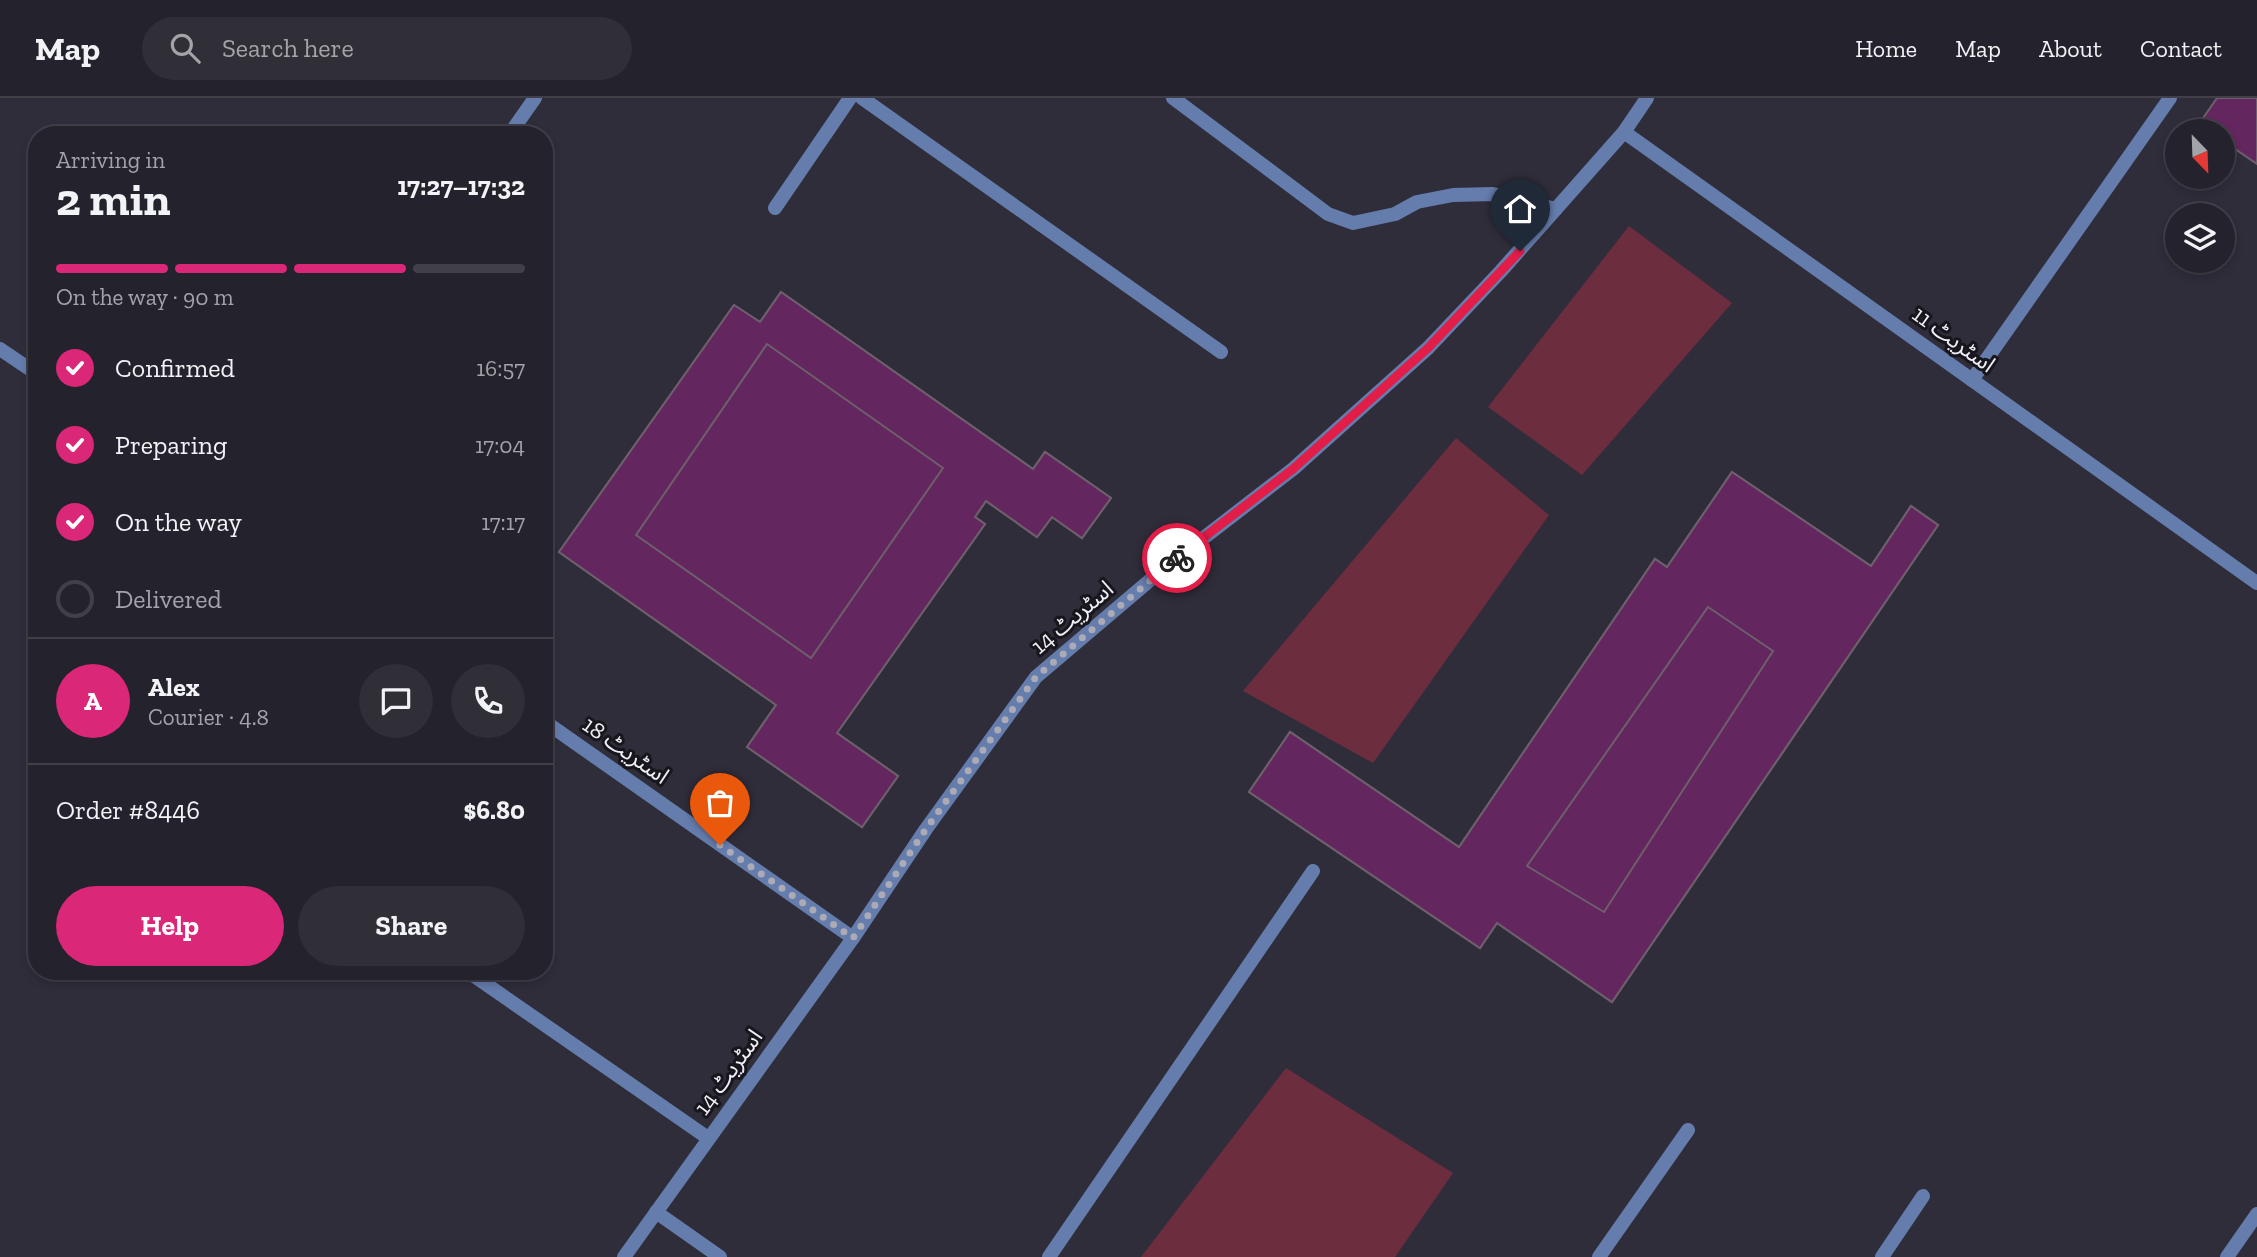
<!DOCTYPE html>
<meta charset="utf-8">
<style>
:root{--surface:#24222c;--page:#302f38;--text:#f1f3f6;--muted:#a3a4a9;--line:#413f48;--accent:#db2777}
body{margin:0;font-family:"Zilla Slab","Noto Sans Arabic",serif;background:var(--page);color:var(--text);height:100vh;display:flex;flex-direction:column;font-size:26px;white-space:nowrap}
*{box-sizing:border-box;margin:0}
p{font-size:23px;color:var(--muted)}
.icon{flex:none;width:38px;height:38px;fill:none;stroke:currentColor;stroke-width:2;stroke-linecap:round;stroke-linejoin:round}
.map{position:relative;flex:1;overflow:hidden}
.drawer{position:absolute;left:28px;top:28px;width:525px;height:854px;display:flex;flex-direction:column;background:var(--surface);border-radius:28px;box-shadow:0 4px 10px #0003,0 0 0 2px var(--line)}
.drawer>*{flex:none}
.needle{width:46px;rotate:157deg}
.controls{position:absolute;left:2165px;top:21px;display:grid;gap:14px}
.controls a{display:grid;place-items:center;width:70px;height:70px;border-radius:50%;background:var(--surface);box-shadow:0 4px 10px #0003,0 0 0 2px var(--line);font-size:35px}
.pin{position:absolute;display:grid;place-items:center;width:60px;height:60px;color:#fff;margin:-72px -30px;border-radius:50% 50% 50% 0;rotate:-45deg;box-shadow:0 0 7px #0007}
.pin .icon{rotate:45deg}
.courier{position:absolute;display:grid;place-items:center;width:70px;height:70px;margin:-35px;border:5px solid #e11d48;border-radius:50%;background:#fff;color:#222;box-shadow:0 2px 9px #0007}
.head em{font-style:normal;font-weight:800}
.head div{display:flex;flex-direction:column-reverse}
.head{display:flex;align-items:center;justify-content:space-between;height:119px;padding:0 28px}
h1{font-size:46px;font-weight:800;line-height:52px}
.bar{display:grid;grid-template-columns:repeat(4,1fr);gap:10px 7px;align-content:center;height:84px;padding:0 28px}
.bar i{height:9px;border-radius:5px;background:var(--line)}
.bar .current{background:var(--accent)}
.bar p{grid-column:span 4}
.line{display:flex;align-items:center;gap:18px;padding:0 28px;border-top:2px solid var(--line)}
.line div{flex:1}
.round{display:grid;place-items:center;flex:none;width:74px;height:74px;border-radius:37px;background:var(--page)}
ol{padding:0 28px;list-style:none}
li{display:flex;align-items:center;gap:21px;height:77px}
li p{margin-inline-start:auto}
li .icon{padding:7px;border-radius:50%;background:var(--accent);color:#fff;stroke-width:4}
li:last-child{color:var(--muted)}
li i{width:38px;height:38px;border:4px solid var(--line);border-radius:50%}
.cta{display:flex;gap:14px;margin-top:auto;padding:14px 28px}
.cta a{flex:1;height:80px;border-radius:42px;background:var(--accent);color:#fff;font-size:28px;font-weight:800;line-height:80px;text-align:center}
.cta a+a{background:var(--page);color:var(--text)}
header{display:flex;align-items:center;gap:42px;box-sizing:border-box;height:98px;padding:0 35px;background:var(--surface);border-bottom:2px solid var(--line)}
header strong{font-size:33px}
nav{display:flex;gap:38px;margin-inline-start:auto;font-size:24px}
.search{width:490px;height:63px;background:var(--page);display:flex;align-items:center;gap:18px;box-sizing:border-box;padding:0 24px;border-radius:38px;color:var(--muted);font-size:26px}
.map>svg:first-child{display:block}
.green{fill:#6c2d3e}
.building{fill:#64265e;stroke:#6d5f6b;stroke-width:2;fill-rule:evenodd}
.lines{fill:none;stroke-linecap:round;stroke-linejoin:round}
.street{stroke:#657dad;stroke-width:14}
.done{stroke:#acaab5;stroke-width:7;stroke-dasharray:0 12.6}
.route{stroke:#e11d48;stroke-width:9}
.labels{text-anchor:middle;stroke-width:6;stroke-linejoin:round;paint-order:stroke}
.street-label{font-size:23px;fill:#efedf6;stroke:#18161d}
</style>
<header>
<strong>Map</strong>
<div class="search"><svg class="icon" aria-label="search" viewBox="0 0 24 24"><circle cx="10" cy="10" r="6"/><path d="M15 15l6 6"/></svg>Search here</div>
<nav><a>Home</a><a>Map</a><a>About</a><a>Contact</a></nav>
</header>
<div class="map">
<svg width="2257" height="1159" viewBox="0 0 2257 1159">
<rect width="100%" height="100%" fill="#302d3b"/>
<g class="green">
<polygon points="1629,128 1732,205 1582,377 1488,309"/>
<polygon points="1456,340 1549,417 1373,665 1243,593"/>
<polygon points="1286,970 1453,1075 1395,1159 1141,1159"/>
</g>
<g class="building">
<polygon points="2217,0 2257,0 2257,66 2222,42 2222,33 2210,33 2199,26"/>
<path d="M 781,194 L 1033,371 L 1045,354 L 1111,400 L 1082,440 L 1052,419 L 1037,439 L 986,403 L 975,419 L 985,426 L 837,635 L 898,678 L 862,729 L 747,649 L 776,607 L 559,454 L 734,207 L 760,224 ZM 767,246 L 943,370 L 811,560 L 636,437 Z"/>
<polygon points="781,194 1033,371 1045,354 1111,400 1082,440 1052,419 1037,439 986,403 975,419 985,426 837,635 898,678 862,729 747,649 776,607 559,454 734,207 760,224"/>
<polygon points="767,246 943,370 811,560 636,437"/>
<path d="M 1732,374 L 1871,468 L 1911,408 L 1938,427 L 1612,904 L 1497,825 L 1480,850 L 1249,694 L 1290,634 L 1459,749 L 1655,461 L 1667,469 ZM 1708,509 L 1773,553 L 1604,814 L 1527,768 Z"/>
<polygon points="1732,374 1871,468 1911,408 1938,427 1612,904 1497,825 1480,850 1249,694 1290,634 1459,749 1655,461 1667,469"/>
<polygon points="1708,509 1773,553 1604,814 1527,768"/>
</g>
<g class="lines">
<g class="street">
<polyline points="862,0 1221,254"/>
<polyline points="1173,0 1328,116 1353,125 1395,116 1417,104 1453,97 1493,96 1556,111"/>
<polyline points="1624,34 2257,485"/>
<polyline points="509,37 535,0"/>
<polyline points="775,110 850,0"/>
<polyline points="0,251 37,276"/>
<polyline points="1972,282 2170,0"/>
<polyline points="544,623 853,840"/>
<polyline points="467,873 708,1040"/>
<polyline points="656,1114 720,1159"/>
<polyline points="624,1159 853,840 926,731 1036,579 1162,472 1293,371 1428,250 1501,173 1624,34 1647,0"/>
<polyline points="1049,1159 1313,773"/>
<polyline points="1599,1159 1688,1032"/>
<polyline points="1882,1159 1923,1098"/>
<polyline points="2227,1159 2257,1116"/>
</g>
</g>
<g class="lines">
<polyline class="done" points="720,747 853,840 926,731 1036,579 1177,460"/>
<polyline class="route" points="1177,460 1293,371 1428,250 1520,153"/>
</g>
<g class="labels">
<g class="street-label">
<text transform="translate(1954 241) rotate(36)" y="8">اسٹریٹ 11</text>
<text transform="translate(1072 519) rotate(-40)" y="8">اسٹریٹ 14</text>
<text transform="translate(626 652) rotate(35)" y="8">اسٹریٹ 18</text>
<text transform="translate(728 974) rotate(-54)" y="8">اسٹریٹ 14</text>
</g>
</g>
</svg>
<div class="controls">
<a><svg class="needle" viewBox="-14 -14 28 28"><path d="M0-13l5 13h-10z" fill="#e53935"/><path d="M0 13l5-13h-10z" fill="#a3a4a9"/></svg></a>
<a><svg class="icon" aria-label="layers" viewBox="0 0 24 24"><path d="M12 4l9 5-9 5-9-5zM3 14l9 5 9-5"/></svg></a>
</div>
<div class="pin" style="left:720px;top:747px;background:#ea580c"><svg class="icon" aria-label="bag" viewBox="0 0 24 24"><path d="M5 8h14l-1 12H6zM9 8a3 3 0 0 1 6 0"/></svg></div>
<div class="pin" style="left:1520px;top:153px;background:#1f2937"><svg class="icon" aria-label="home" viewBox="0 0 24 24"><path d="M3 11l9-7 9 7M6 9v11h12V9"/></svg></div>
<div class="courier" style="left:1177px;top:460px"><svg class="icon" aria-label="bike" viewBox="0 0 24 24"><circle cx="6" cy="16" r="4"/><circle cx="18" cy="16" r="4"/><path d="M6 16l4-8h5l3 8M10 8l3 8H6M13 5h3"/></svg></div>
<section class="drawer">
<div class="head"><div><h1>2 min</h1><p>Arriving in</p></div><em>17:27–17:32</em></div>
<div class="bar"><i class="current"></i><i class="current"></i><i class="current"></i><i></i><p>On the way · 90 m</p></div>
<ol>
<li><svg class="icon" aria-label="check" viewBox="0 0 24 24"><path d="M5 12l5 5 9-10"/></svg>Confirmed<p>16:57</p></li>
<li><svg class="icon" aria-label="check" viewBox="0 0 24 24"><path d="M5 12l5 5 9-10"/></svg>Preparing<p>17:04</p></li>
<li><svg class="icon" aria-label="check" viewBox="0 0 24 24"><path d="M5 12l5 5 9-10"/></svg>On the way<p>17:17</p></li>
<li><i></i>Delivered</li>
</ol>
<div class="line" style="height:126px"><b class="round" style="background:var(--accent);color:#fff">A</b><div><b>Alex</b><p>Courier · 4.8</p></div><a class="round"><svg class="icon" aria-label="chat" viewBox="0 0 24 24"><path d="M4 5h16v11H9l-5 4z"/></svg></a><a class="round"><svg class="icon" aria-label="phone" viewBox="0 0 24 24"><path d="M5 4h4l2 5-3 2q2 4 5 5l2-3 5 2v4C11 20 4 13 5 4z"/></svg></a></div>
<div class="line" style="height:91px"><div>Order #8446</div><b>$6.80</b></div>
<div class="cta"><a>Help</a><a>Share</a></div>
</section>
</div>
